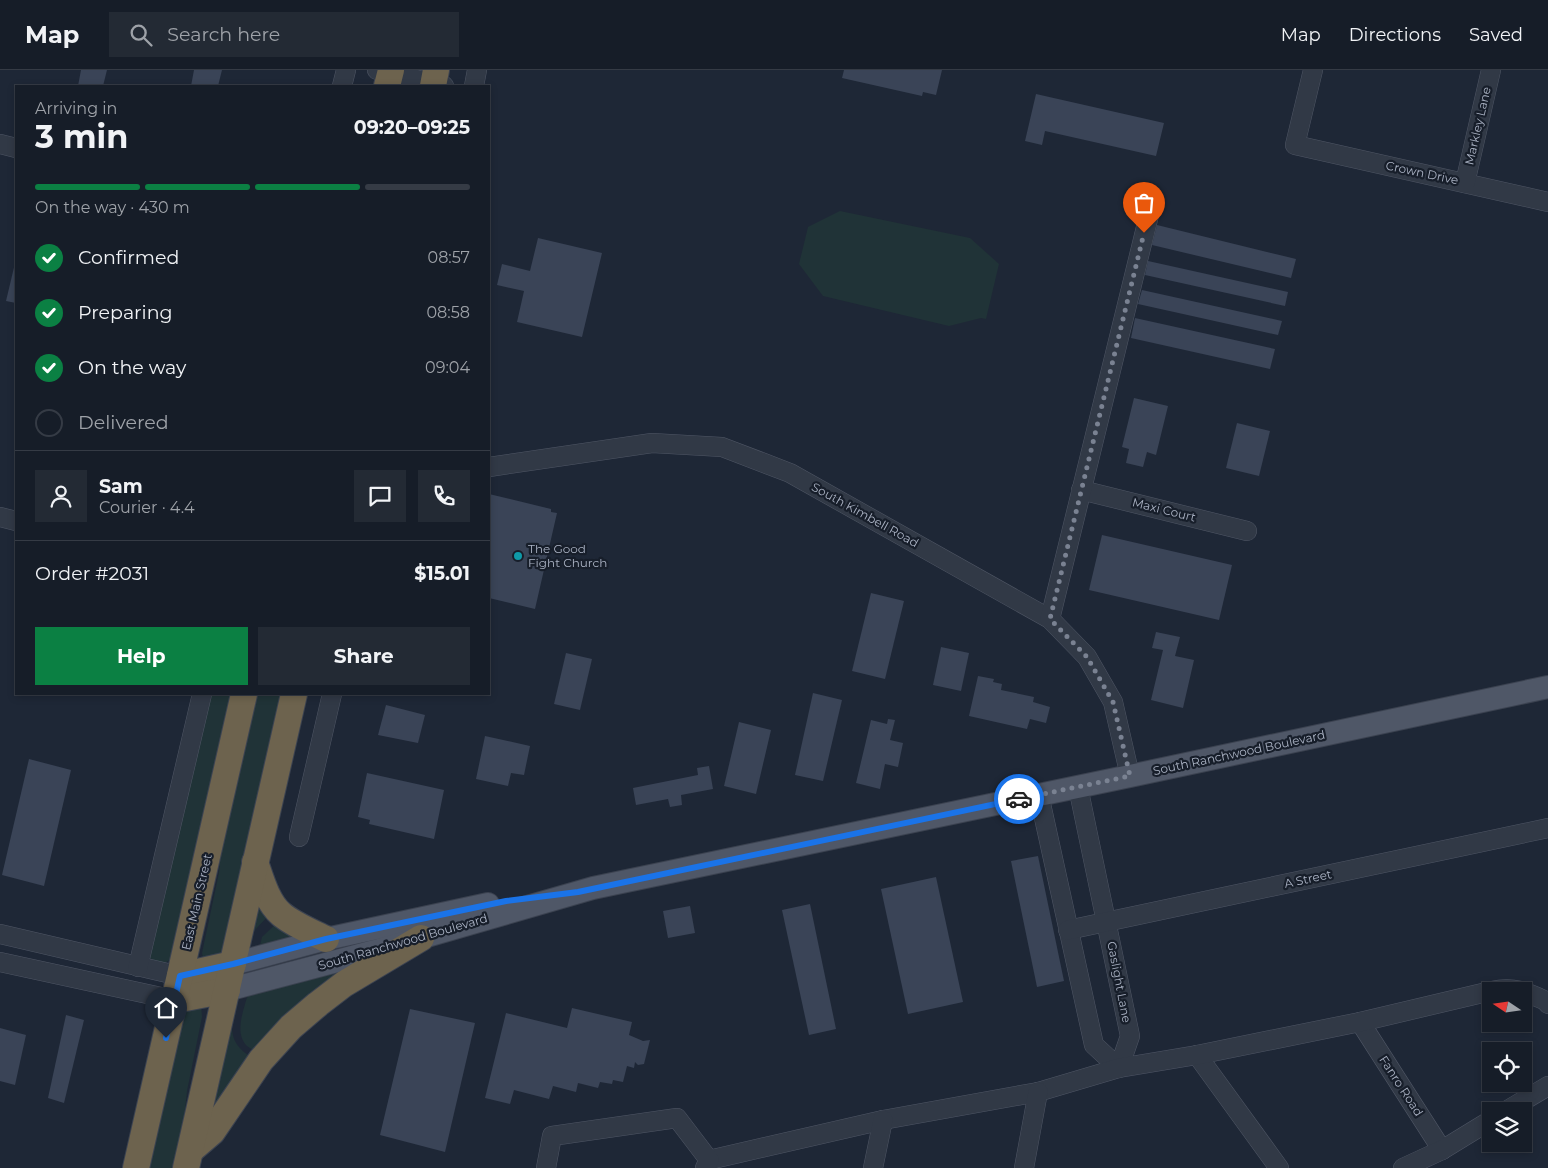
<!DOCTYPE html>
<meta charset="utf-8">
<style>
:root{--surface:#161d28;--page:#232a34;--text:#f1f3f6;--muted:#9ea2a8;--line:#353b45;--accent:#0b8043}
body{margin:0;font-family:Montserrat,sans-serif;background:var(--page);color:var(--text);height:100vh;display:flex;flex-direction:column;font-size:19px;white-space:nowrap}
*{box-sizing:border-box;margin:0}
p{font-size:16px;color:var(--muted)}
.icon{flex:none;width:28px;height:28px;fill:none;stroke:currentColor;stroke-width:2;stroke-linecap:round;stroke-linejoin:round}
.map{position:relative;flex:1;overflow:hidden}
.drawer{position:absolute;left:15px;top:15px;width:475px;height:610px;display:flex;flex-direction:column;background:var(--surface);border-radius:0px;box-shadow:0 2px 8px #0003,0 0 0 1px var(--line)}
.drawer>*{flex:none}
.needle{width:32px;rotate:283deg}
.tools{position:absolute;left:1482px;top:912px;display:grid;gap:10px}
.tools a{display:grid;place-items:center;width:50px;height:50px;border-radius:0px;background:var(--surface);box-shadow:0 2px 8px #0003,0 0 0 1px var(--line);font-size:25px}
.pin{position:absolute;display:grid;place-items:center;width:42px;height:42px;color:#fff;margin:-51px -21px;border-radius:50% 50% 50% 0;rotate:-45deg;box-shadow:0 0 5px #0007}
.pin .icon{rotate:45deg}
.courier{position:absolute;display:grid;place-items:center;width:50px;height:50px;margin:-25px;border:4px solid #1a73e8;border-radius:50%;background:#fff;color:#222;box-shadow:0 1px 6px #0007}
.head em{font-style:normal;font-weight:700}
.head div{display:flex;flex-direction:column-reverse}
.head{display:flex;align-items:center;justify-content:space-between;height:85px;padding:0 20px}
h1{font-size:32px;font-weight:700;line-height:38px}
.bar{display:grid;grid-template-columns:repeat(4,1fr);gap:8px 5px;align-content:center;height:60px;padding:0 20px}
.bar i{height:6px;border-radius:4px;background:var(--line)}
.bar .active{background:var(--accent)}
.bar p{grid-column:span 4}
.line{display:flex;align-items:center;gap:12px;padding:0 20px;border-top:1px solid var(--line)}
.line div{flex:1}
.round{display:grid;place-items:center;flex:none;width:52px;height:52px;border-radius:0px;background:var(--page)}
ol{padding:0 20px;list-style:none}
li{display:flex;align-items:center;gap:15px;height:55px}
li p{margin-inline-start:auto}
li .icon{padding:5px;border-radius:50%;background:var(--accent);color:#fff;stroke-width:4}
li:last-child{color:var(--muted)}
li i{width:28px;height:28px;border:2px solid var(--line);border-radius:50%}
.action{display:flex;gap:10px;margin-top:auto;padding:10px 20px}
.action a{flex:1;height:58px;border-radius:0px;background:var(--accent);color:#fff;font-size:20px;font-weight:700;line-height:58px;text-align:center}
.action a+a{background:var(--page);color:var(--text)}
header{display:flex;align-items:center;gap:30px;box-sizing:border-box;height:70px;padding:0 25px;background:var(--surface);border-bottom:1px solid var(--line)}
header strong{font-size:24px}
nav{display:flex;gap:28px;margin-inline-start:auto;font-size:18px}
.search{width:350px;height:45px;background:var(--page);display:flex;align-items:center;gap:12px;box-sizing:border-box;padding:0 18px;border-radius:0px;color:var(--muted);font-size:19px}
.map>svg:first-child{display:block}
.green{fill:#203337}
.building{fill:#3a4457}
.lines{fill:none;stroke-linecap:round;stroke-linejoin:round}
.minor-casing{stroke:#4f5665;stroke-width:20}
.major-casing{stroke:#3b4250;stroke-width:24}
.highway-casing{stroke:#3c4351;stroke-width:28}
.minor{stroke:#313946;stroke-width:19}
.major{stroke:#4f5767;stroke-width:22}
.highway{stroke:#6d634e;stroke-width:26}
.done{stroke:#7a8292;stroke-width:5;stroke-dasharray:0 9}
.route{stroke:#1a73e8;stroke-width:6}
.culture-dot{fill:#0f9aa8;stroke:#171e2a;stroke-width:2}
.labels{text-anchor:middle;stroke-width:4.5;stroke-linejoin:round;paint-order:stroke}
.street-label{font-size:12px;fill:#abb3c4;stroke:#171e2a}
.poi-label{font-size:12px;fill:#abb3c4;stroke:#171e2a;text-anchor:start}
</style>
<header>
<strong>Map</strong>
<div class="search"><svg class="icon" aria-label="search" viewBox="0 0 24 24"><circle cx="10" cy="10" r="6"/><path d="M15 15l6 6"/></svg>Search here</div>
<nav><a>Map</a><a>Directions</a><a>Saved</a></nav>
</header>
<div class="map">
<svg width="1548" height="1098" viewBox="0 0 1548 1098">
<rect width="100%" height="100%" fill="#1e2736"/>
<g class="green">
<polygon points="840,141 970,168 999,194 986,249 981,248 949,256 823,226 799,194 808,157"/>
<path d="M 210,624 L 236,624 L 176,884 C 167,894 160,897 149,887 Z"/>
<polygon points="253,624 284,624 224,886 205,895 202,883 219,803 223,753"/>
<polygon points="255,830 270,844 253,862 248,884"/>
<polygon points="278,852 299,866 259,880 262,867"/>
<path d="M 376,886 L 257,983 C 254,981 250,978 247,976 C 233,962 245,937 249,920 Z"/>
<polygon points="201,934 202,947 187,1021 182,1069 175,1098 143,1098 186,937"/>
<path d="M 232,956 C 232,973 240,980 254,989 L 207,1059 Z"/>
</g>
<g class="building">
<polygon points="81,0 107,0 103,16 78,16"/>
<polygon points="194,0 222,0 218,16 191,16"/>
<polygon points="844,0 942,0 936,25 923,22 922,26 842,8"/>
<polygon points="1036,24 1164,53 1156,86 1045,61 1042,75 1025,71"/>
<polygon points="1157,155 1296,189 1291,208 1152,175"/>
<polygon points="538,168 602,183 582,267 517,252 524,221 497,215 502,194 530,201"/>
<polygon points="16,189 16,233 6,231"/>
<polygon points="1148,191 1288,222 1285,236 1145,205"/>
<polygon points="1142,220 1282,251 1278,265 1138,234"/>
<polygon points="1135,248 1275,279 1270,299 1131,268"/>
<polygon points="1134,328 1168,336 1156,385 1147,382 1143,397 1126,393 1129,379 1122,377"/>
<polygon points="1237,353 1270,361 1259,406 1226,398"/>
<polygon points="489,424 551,439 551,442 557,443 535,539 489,528"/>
<polygon points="1102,465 1232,495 1219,550 1089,520"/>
<polygon points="871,523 904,531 885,609 852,601"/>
<polygon points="1156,562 1180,567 1175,586 1194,590 1183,638 1151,630 1163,580 1152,578"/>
<polygon points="941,577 969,583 961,621 933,615"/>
<polygon points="566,583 592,589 580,640 554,634"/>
<polygon points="978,606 994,609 993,612 1002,614 1001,620 1034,627 1033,632 1050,637 1046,653 1030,649 1027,659 969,646"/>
<polygon points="813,623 842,630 823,711 795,705"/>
<polygon points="386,635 425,645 418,673 378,665"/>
<polygon points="888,649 895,650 890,670 903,673 898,697 885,694 880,719 856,713 871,650 887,654"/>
<polygon points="739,652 771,660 756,724 724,716"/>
<polygon points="485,666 530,676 524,705 511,703 508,716 476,709"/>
<polygon points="29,689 71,700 44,816 2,805"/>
<polygon points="709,696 713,719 681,725 682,735 670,737 668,729 636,735 633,718 698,705 697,698"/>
<polygon points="367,703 444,720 434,769 369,754 370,750 358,747"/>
<polygon points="1038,786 1064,911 1037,917 1011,791"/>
<polygon points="936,807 963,932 908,944 881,819"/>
<polygon points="810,834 836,959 809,965 782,840"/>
<polygon points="690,836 695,863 668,868 663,841"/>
<polygon points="572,938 632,952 629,965 643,971 650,970 644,994 638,995 635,992 634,998 627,996 623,1012 613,1010 612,1014 600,1012 598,1018 578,1013 576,1022 553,1016 549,1029 514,1020 510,1034 485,1028 506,943 567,958"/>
<polygon points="410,939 475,953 445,1082 380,1065"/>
<polygon points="66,945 84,950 64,1033 48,1028"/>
<polygon points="0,958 26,965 15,1015 0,1011"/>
</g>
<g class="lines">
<g class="minor-casing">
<g id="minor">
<polyline points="377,0 444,16"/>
<polyline points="1313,0 1295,75 1548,132"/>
<polyline points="342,16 346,0"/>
<polyline points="474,16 477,0"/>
<polyline points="0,74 16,78"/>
<polyline points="1465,113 1491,0"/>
<polyline points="489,397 652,373 722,377 790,403 1050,549 1087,587 1113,632 1130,706"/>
<polyline points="1081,420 1247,461"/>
<polyline points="0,447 16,451"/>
<polyline points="1050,549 1149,145"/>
<polyline points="1039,725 1094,975 1119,998 1130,966 1078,717"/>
<polyline points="299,767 332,624"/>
<polyline points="1068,860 1548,758"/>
<polyline points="0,864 180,906"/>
<polyline points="0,892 175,930"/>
<polyline points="138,897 202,624"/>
<path d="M 1492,921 C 1513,916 1527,922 1546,931 L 1548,934"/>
<polyline points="1360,952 1442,1080"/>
<polyline points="1197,985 1279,1098"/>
<polyline points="1506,1041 1548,1016"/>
<polyline points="709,1090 883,1050 1038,1022 1119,998 1197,985 1360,952 1491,921"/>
<polyline points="546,1098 552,1066 677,1048 709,1090 705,1098"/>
<polyline points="873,1098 883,1050"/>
<polyline points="1024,1098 1038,1022"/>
<polyline points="1403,1098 1442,1080 1491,1050"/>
</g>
</g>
<g class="major-casing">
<g id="major">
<polyline points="233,894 326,869 488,834"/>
<polyline points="227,920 375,881 593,818 1130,706 1548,617"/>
</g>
</g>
<g class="highway-casing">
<g id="highway">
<polyline points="387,16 391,0"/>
<polyline points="433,16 436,0"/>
<path d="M 255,792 C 261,809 267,832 281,844 C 294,855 312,862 326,869"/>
<polyline points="180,906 233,894"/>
<polyline points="175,930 227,920"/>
<polyline points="191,1080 212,1062 261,990 291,957 318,934 344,914 421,868"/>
<polyline points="136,1098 244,624"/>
<polyline points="186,1098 294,624"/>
</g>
</g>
<use href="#minor" class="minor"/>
<use href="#major" class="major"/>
<use href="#highway" class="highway"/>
</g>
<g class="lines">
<polyline class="done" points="1019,729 1130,706 1113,632 1087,587 1050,549 1144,163"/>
<polyline class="route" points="166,968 180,906 233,894 326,869 506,831 578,822 1019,729"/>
</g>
<circle class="culture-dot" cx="518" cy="486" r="5"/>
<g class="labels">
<g class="street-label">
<text transform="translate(1478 56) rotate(-77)" y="4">Markley Lane</text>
<text transform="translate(1422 103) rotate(12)" y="4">Crown Drive</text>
<text transform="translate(1164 440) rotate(14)" y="4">Maxi Court</text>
<text transform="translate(865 445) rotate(29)" y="4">South Kimbell Road</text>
<text transform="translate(1239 683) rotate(-12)" y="4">South Ranchwood Boulevard</text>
<text transform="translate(1308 809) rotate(-12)" y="4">A Street</text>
<text transform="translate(197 832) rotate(-77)" y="4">East Main Street</text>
<text transform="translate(403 872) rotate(-16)" y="4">South Ranchwood Boulevard</text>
<text transform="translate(1119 912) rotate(79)" y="4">Gaslight Lane</text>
<text transform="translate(1401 1016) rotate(57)" y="4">Fanro Road</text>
</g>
<g class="poi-label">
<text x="528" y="483">The Good<tspan x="528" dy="14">Fight Church</tspan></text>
</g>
</g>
</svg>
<div class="tools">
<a><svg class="needle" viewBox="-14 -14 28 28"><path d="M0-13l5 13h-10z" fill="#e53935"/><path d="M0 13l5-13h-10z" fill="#9ea2a8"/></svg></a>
<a><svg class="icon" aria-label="locate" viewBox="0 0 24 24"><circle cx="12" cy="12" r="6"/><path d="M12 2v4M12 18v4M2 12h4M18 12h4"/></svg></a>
<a><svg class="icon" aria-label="layers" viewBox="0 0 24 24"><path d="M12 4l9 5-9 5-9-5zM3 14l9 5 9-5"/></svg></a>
</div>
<div class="pin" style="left:1144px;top:163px;background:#ea580c"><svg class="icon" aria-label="bag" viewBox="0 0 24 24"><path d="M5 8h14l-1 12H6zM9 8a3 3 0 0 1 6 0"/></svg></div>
<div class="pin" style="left:166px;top:968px;background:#1f2937"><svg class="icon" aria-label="home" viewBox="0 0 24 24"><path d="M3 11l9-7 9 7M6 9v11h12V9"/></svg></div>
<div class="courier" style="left:1019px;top:729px"><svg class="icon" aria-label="car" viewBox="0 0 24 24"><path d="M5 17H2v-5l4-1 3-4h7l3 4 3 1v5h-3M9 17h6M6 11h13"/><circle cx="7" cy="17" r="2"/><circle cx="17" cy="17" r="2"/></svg></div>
<section class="drawer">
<div class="head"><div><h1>3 min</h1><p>Arriving in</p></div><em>09:20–09:25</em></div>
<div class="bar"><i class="active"></i><i class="active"></i><i class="active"></i><i></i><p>On the way · 430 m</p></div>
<ol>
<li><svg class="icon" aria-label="check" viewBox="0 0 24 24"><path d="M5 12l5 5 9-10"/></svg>Confirmed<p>08:57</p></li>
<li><svg class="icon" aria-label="check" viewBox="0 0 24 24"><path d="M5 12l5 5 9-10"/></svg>Preparing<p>08:58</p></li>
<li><svg class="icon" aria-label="check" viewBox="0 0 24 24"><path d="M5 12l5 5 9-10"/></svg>On the way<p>09:04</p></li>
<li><i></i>Delivered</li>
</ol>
<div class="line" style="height:90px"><a class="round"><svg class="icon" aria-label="person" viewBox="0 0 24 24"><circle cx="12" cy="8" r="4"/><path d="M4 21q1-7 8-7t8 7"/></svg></a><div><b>Sam</b><p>Courier · 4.4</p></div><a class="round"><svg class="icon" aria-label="chat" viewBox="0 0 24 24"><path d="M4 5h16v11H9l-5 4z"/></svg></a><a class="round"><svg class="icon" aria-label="phone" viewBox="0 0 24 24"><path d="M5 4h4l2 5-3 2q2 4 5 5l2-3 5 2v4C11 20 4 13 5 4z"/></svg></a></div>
<div class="line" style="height:65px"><div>Order #2031</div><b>$15.01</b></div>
<div class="action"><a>Help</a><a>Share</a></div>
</section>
</div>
